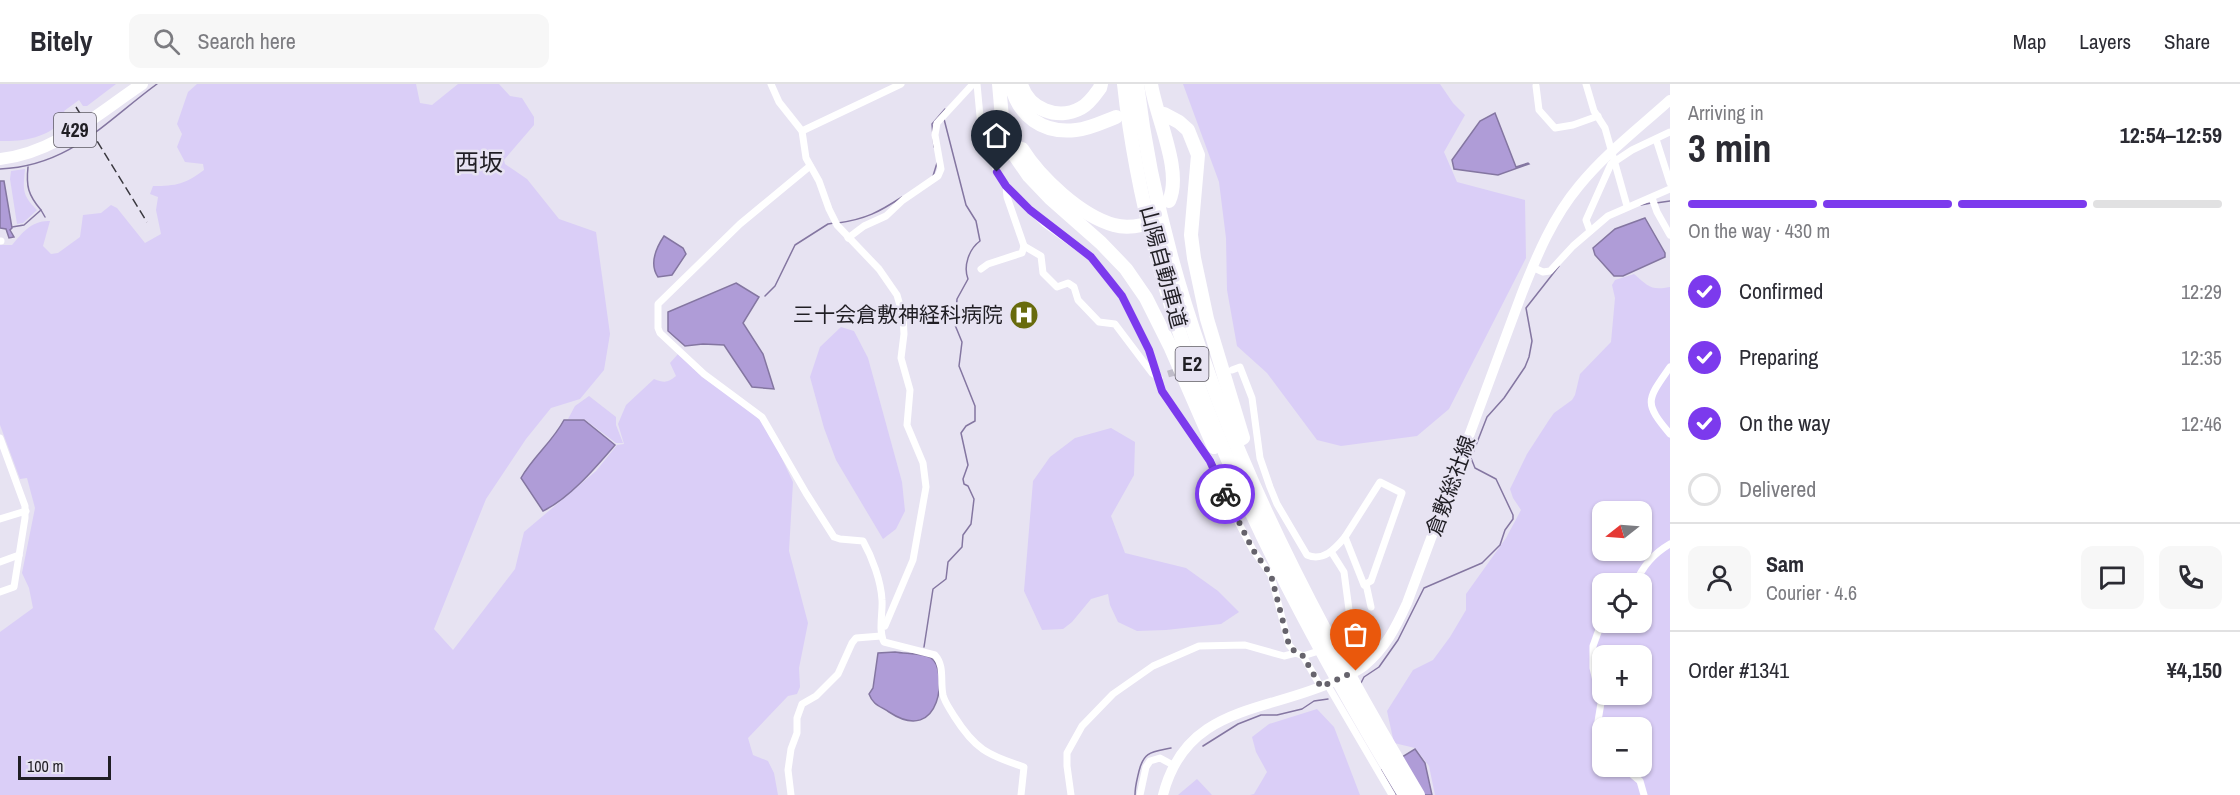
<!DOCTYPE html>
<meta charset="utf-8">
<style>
:root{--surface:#fff;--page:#f7f7f7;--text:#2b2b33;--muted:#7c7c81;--line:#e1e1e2;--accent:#7c3aed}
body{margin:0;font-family:"Archivo Narrow","Noto Sans JP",sans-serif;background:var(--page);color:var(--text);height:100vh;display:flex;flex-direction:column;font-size:22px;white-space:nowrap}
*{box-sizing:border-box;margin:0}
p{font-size:20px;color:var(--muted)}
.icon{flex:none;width:33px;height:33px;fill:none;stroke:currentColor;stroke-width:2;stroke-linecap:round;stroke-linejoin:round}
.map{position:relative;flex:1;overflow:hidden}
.details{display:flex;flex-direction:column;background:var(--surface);width:570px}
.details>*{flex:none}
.needle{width:39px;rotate:253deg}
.tools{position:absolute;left:1592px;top:417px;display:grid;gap:12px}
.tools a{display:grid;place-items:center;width:60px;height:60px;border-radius:12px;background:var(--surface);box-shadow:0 2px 4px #0004;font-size:30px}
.scale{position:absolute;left:18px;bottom:15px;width:93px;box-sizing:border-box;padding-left:6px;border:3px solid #201e24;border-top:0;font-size:16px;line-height:21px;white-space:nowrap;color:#201e24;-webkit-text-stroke:4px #e7e3f2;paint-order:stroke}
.pin{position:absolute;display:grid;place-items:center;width:51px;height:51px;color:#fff;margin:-62px -26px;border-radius:50% 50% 50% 0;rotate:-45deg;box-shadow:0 0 6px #0007}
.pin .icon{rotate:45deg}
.courier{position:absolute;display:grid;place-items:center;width:60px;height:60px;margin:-30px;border:4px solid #7c3aed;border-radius:50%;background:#fff;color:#222;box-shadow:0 2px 8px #0007}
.overview em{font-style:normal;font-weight:800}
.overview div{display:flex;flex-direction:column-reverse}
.overview{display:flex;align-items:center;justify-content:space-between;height:102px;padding:0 18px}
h1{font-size:39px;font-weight:800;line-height:45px}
.bar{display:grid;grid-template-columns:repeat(4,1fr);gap:9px 6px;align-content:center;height:72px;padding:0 18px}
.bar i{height:8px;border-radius:4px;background:var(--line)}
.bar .selected{background:var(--accent)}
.bar p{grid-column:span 4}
.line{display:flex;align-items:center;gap:15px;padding:0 18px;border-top:2px solid var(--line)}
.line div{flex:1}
.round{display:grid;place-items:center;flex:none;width:63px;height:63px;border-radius:12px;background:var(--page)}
ol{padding:0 18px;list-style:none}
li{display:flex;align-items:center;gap:18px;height:66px}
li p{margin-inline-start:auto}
li .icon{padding:6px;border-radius:50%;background:var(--accent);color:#fff;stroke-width:4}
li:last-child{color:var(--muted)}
li i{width:33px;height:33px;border:3px solid var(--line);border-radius:50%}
header{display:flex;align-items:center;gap:36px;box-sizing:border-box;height:84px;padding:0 30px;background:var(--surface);border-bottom:2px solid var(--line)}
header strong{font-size:28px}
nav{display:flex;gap:33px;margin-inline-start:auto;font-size:21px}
.search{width:420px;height:54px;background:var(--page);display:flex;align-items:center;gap:15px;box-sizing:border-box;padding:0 21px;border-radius:12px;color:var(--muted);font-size:22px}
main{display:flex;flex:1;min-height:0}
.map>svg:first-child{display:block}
.green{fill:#dacef7;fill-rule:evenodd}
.water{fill:#af9cd7;stroke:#8476a1;stroke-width:1.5}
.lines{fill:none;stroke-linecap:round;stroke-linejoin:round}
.stream{stroke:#8476a1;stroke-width:1.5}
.minor-tunnel{stroke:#bfbcc9;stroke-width:7;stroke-dasharray:7 3.5;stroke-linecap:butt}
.minor{stroke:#fff;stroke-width:7}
.secondary{stroke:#fff;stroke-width:10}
.trunk{stroke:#fff;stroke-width:12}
.motorway{stroke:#fff;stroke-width:14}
.rail{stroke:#3a383f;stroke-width:1.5;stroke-dasharray:9 4.5;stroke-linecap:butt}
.done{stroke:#66636c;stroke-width:6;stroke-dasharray:0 10.8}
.route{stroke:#7c3aed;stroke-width:8}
.labels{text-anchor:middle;stroke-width:5;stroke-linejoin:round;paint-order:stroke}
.shield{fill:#e7e3f2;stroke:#5c5962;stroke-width:1.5}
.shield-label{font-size:20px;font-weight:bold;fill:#201e24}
.street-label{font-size:21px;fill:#201e24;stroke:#e7e3f2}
.poi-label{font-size:21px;fill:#201e24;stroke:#e7e3f2;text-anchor:end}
.quarter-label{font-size:24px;fill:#201e24;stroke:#e7e3f2}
</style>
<header>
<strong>Bitely</strong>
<div class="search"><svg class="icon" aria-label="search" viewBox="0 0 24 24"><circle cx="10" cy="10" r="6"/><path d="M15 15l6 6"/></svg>Search here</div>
<nav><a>Map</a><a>Layers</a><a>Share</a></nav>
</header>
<main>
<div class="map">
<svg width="1670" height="711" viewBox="0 0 1670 711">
<rect width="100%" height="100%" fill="#e7e3f2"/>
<g class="green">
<path d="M 0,0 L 116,0 L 87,22 L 83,22 L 79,16 L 64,27 L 66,32 C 52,53 24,58 0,57 Z"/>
<path d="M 197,0 L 416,0 L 420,19 L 432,21 L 458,0 L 499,0 L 510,12 L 522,14 L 534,33 L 534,41 L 504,76 L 505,80 L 527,95 L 559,135 L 596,148 L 610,250 L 604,286 L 580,315 L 551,324 L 526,355 L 486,415 L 434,545 L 453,566 L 515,485 L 524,448 L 596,387 L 617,361 L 624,360 L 618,340 L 626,321 L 654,295 C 664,299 668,299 676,292 L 670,279 L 678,270 L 702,293 L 751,327 L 768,345 L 793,398 L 789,467 L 808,539 L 799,584 L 800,603 L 797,610 L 788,612 L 748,654 L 753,671 L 768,677 L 774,689 L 778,711 L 0,711 L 0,548 L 33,524 L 29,504 L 22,489 L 35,424 L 27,394 L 20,395 L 0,341 L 0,161 L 12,161 C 22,149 32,136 50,137 L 43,162 L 51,170 L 58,169 L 80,153 L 83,131 L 101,129 L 111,121 L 117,124 L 145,159 L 161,150 L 156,126 L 158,113 L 150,110 L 153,102 C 177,102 185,100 204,86 L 203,80 L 185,78 L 177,63 L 182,50 L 177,40 L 188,8 Z"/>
<polygon points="1183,0 1440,0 1453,19 1465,31 1444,68 1457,98 1525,116 1526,174 1449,325 1417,352 1341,362 1317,356 1267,289 1237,262 1227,206 1226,154 1219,98"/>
<path d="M 25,85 C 23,106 22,111 37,126 L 23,139 L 17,140 L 10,95 L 11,87 Z"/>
<path d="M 1634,190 C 1648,202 1651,207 1670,203 L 1670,711 L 1435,711 L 1429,682 L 1415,664 L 1394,659 L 1387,627 L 1413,586 L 1433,576 L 1450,553 L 1466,526 L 1466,510 L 1506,454 L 1521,426 L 1513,414 L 1510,405 L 1527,370 L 1549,336 L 1554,329 L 1572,316 L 1575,311 L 1580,290 L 1611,258 L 1615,214 L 1612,201 L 1615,196 ZM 1602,428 L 1641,428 L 1641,466 L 1602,466 ZM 1602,500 L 1641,500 L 1641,538 L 1602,538 ZM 1602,572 L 1641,572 L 1641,610 L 1602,610 ZM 1602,644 L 1641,644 L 1641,682 L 1602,682 Z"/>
<polygon points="841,243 854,247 868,274 902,398 905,427 896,445 883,455 836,376 824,344 810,293 820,263"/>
<polygon points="589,312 616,333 616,341 623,359 616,359 584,335 568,335 575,322"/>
<polygon points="1111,344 1135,358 1134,391 1111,432 1125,469 1186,484 1218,507 1239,528 1221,540 1166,546 1137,547 1118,538 1110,521 1108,510 1091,515 1072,538 1063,545 1042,546 1024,507 1033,397 1050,373 1075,354"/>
<polygon points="1317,625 1334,643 1360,711 1250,711 1254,710 1267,688 1256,668 1252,653 1269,640"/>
<polygon points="1197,695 1212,711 1178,711"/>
</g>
<g class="water">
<polygon points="1495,29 1516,83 1528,79 1529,80 1498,91 1454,85 1452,76 1480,37"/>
<polygon points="0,97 4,97 12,144 10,146 14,153 9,154 6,145 0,144"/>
<polygon points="1645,134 1665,169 1665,173 1623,192 1614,192 1595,171 1593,164 1615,145"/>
<path d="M 664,152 L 683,164 L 686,170 L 672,191 L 658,193 C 649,180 656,164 664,152 Z"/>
<polygon points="736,199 759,213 743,239 763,270 774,305 752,303 724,261 703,260 685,262 668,247 668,228"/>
<path d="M 564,336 L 584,336 L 615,361 C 596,383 570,414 543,427 L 521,394 C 533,373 553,357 564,336 Z"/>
<path d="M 895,568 C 905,570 922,568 931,574 C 948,585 942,663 889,628 C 880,622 873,621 869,610 L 873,604 L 878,569 Z"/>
<polygon points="1415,665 1425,679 1432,711 1396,711 1381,686"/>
</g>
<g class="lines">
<g class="stream">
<polyline points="934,63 932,40 945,25"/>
<path d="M 0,85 C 70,82 105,38 157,0"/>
<polyline points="933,92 937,79"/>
<polyline points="1656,119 1670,117"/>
<polyline points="1641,121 1651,119"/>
<polyline points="41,126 45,133"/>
<path d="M 838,139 C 866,135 879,128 902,113"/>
<path d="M 12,143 L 24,141 L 41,126 C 28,111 26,102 28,83"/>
<polyline points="765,212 775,202 795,161 828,140 834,139"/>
<path d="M 924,563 L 933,505 L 946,495 L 948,478 L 962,463 L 963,451 L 971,440 L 974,415 L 968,402 L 964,400 L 963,395 L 968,381 L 961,349 L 966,342 L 975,337 L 975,322 L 959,282 L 962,258 L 955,241 L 957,215 L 968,195 C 963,182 969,165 980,157 L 976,137 L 966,121 L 944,35"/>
<polyline points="1361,599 1364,593 1379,583 1398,556 1424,504 1482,479 1500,461 1505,446 1513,435 1513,431 1496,395 1475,384 1471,374 1487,333 1504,314 1525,283 1529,273 1532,257 1526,224 1559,182"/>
<polyline points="1203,662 1238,640 1261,631 1277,631 1302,625 1314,617 1328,615"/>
<path d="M 1135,711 C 1135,702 1137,696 1139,687 C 1144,667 1152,668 1171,664"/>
</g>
<polyline class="minor-tunnel" points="1168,290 1182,286"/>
<g class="minor">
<polyline points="771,0 779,18 802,47 806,74 819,97 829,125 837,141 879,185 897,211 903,232 904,250 901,274 910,306 907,341 923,379 926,403 913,476 885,542"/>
<polyline points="977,0 981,43 997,88 1006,102 1015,111 1045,140 1091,173 1122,212 1149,266 1162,307 1211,377 1230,423 1253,466 1271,491 1289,561 1296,569 1303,572 1321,603"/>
<polyline points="1586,0 1594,27 1605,44 1627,122"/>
<polyline points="1536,2 1539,26 1555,44 1573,41 1598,32"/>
<polyline points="802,47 901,0"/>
<polyline points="1656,55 1670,99"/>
<path d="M 810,82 L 740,140 L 658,220 L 658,244 L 660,249 L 704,290 L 762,333 L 806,409 L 834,453 L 840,455 L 863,457 C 872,473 881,497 882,516 C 883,528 878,547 884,558 L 935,571 C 945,582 940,597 943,611 C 945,619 950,625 954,632 C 975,665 987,671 1024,683 L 1021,711"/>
<polyline points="1006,103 1007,113 1024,162 1041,172 1043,189 1057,203 1068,199 1074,203 1078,216 1099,238 1115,240 1152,289 1159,294"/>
<polyline points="1652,114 1657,128 1670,151"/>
<polyline points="1590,147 1586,136 1611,80 1632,66 1670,48"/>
<polyline points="848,154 864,142 886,132 903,116 938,92 941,85 935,51 937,39 973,0"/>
<polyline points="0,157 1,157"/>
<polyline points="1532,183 1543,188 1550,187 1573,162 1608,132 1670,105"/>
<polyline points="981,185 988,180 1022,169 1024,162"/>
<path d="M 1670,283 C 1647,316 1643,318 1670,350"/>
<path d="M 1232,286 L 1240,283 L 1252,314 L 1260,374 L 1270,403 L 1277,420 L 1307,471 C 1323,478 1335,465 1345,453"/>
<polyline points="0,354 25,422 25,434 14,503 0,508"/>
<polygon points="1380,398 1402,409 1371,497 1364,501 1345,453"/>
<polyline points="0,435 26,427"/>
<polyline points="1332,469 1344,488 1353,556"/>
<polyline points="0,478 19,471"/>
<polyline points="1366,500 1371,523"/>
<path d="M 1635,500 C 1643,482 1653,470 1670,460"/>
<polyline points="1602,537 1593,562 1593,584 1601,619 1597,643 1602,658"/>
<polyline points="1303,572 1353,556 1381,566"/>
<polyline points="1327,600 1392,711"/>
<polyline points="1622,682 1640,697 1644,711"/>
<polyline points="791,711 788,686 791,665 797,649 797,634 802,620 816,612 838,590 852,559 856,554 881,552"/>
<polyline points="1071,711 1067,682 1067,669 1082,642 1113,610 1153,582 1199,562 1245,561 1284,572 1296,569"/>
<polyline points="1140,711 1146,683 1150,677 1160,674 1173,681"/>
</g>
<path class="secondary" d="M 1163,711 C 1186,621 1265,629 1335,597 C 1345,592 1355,589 1364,582 C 1385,565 1396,543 1407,519 L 1522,209 C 1537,171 1553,133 1579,102 C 1605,70 1639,44 1670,16"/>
<path class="trunk" d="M 0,75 C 55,69 97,30 142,0"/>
<g class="motorway">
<polyline points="999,0 1003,45 1011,66 1029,92 1050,114 1101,159 1126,185 1146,214 1170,262 1214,363"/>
<path d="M 1011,0 C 1018,32 1043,50 1076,46 C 1089,45 1103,38 1116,33"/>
<path d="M 1021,0 C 1028,25 1058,37 1081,24 C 1089,20 1095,11 1100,4 L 1101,0"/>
<path d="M 1124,0 C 1152,257 1273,493 1405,711"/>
<path d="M 1137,0 C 1168,257 1287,492 1418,711"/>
<path d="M 1151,0 C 1156,33 1183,87 1169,117"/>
<polyline points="1164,30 1179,38 1188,46 1198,71 1191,151 1194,174 1207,235 1243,354"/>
<path d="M 1022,65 C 1040,94 1081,132 1114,141 C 1124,144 1133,143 1142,141"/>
</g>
<polyline class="rail" points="76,23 147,138"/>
</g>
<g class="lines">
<polyline class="done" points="1225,410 1253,466 1271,491 1289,561 1296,569 1303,572 1321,603 1356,587"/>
<polyline class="route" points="997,88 1006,102 1030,126 1091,173 1122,212 1149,266 1162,307 1210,377 1225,410"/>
</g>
<defs>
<g id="hospital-disc" transform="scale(1.5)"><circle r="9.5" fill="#686b0d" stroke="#e7e3f2"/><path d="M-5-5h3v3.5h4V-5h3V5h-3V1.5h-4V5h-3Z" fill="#fff"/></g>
</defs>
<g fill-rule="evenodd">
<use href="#hospital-disc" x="1024" y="231"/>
</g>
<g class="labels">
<g class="shield">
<rect x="54" y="29" width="42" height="34" rx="4.5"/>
<rect x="1175.5" y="263" width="33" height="34" rx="4.5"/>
</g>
<g class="shield-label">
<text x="75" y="53">429</text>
<text x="1192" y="287">E2</text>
</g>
<g class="street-label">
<text transform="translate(1163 183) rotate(75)" y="7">山陽自動車道</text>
<text transform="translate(1451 402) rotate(-70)" y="7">倉敷総社線</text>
</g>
<g class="poi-label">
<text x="1003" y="238">三十会倉敷神経科病院</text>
</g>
<g class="quarter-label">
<text x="479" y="87">西坂</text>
</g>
</g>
</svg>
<div class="tools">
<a><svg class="needle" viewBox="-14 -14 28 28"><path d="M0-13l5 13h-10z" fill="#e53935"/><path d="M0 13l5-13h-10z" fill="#7c7c81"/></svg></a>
<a><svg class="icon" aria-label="locate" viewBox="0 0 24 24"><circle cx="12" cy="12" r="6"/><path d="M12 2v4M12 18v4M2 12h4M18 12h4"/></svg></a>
<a>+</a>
<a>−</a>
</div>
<div class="scale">100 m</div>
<div class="pin" style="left:1356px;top:587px;background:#ea580c"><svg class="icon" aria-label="bag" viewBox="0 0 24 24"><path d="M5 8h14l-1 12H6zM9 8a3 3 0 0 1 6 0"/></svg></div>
<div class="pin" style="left:997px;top:88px;background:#1f2937"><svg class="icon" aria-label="home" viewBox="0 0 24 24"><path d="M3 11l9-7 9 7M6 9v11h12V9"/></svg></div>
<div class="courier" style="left:1225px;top:410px"><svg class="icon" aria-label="bike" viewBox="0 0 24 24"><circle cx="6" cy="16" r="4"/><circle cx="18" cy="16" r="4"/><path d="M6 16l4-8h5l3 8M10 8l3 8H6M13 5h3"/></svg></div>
</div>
<section class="details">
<div class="overview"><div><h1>3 min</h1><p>Arriving in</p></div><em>12:54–12:59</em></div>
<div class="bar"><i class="selected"></i><i class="selected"></i><i class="selected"></i><i></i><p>On the way · 430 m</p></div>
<ol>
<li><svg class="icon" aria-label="check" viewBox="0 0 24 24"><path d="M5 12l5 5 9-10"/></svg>Confirmed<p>12:29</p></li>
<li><svg class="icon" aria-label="check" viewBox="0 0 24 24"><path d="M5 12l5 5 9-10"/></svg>Preparing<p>12:35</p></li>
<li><svg class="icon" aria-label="check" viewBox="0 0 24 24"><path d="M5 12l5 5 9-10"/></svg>On the way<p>12:46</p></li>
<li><i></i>Delivered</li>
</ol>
<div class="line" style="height:108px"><a class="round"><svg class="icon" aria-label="person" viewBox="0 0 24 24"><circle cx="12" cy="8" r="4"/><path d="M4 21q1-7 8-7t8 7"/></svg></a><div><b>Sam</b><p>Courier · 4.6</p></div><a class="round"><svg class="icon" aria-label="chat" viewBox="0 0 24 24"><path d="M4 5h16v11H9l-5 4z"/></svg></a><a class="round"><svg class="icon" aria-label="phone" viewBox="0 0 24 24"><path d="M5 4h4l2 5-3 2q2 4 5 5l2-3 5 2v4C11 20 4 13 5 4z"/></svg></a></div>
<div class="line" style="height:78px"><div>Order #1341</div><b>¥4,150</b></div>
</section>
</main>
